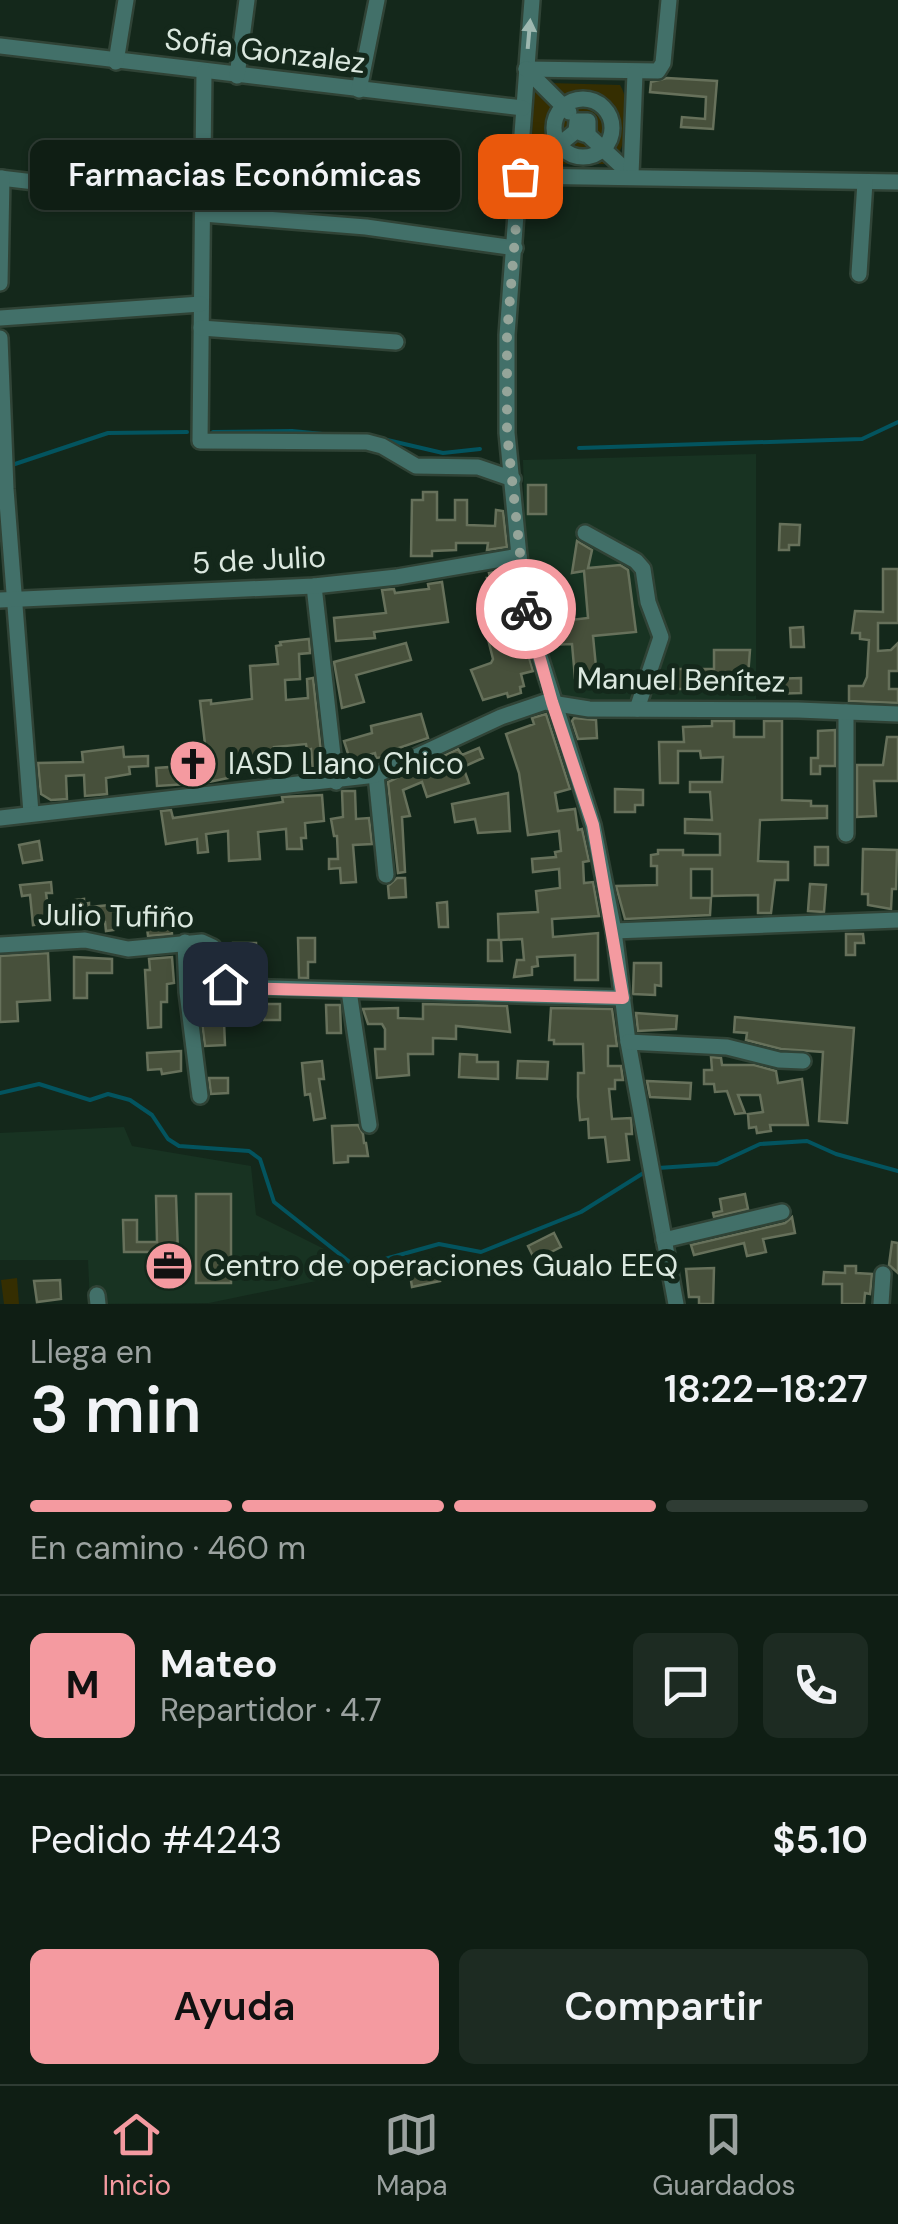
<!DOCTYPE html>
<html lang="es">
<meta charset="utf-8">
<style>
:root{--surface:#0f1e14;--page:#1d2b22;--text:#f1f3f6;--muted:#9ba2a0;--line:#2f3c34;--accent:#f49aa0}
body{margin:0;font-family:"DM Sans",sans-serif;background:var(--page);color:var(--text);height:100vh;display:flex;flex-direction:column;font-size:38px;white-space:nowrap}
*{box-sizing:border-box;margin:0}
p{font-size:32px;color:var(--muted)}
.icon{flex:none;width:55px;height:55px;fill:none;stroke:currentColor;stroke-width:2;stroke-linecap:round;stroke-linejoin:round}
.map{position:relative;height:1304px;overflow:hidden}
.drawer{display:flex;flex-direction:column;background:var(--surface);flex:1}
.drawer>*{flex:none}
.pin{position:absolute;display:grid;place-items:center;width:85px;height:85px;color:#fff;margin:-42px;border-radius:20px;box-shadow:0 5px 15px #0006}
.courier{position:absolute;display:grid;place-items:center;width:100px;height:100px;margin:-50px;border:8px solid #f49aa0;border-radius:50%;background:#fff;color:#222;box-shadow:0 2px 12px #0007}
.bubble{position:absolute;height:70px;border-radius:15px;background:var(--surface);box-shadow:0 2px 8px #0004,0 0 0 2px var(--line);font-size:32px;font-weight:600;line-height:70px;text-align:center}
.overview em{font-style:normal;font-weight:600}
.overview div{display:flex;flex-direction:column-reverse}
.overview{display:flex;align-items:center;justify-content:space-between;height:170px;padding:0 30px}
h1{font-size:65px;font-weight:600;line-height:75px}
.bar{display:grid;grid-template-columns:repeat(4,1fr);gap:15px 10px;align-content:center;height:120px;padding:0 30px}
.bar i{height:12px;border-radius:8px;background:var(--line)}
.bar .selected{background:var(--accent)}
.bar p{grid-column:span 4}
.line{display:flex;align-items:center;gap:25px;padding:0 30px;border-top:2px solid var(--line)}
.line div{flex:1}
.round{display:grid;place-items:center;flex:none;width:105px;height:105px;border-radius:15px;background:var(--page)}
.cta{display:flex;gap:20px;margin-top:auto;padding:20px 30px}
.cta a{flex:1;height:115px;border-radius:15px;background:var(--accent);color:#111;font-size:40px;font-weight:600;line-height:115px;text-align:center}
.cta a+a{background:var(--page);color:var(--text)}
.tabs{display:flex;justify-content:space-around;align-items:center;height:140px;border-top:2px solid var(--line);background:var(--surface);font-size:28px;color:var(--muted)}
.tabs a{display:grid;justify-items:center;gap:5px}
.tabs .selected{color:var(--accent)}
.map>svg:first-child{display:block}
.built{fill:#183322}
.green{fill:#352e01}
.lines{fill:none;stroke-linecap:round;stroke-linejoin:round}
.stream{stroke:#03545f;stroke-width:4}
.building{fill:#47503b;stroke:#67715b;stroke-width:2.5}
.minor-casing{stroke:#304336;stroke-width:20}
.minor{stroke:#427069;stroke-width:15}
.oneway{fill:#9eb8b0}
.done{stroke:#95a59a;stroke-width:10;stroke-dasharray:0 18}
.route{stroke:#f49aa0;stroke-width:12}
.labels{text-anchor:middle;stroke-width:10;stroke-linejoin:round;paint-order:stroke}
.street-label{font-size:30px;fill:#dbe8df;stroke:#14281b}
.poi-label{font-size:30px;fill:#dbe8df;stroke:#14281b;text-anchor:start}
</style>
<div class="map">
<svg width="898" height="1304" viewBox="0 0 898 1304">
<rect width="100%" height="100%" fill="#14281b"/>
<g class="built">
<polygon points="756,454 756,699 565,700 559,693 535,616 526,557 523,460"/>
<polygon points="124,1127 132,1146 251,1166 256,1215 326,1250 321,1280 209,1303 90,1304 88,1260 0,1260 0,1133"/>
</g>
<g class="green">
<path d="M 550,83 L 620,85 C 632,103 627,148 612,164 L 541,164 L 531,156 L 534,91 Z"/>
<polygon points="17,1278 19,1304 4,1304 1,1280"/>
</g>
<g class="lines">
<g class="stream">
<polyline points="213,432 292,431 333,435"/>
<polyline points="383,439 443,453 480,449"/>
<polyline points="579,448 862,439 898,422"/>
<polyline points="9,466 108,433 187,432"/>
<polyline points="0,1093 39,1084 90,1100 108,1094 130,1100 152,1115 168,1139 179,1146 249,1151 260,1159 274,1202 356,1267 439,1244 481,1252 581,1212 645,1172"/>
<polyline points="658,1168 717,1164 760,1144 807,1141 836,1154 898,1171"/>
</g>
</g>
<g class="building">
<polygon points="667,78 717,81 713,129 681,127 682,117 705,119 706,97 650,92 651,82"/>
<rect x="528" y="485" width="18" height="29"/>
<polygon points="423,492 437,492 437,520 455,520 455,500 467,500 467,525 495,526 496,510 503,511 507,547 487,550 488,543 456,543 456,550 432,551 432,556 411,556 412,500 423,500"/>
<polygon points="780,524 800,525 799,545 789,545 789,550 779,550"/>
<polygon points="577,541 592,550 588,568 620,565 628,570 636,632 593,636 597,677 575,678 572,644 548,645 533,571 549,567 550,571 554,570 558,596 550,597 553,615 561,614 562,621 588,618 584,571 572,573"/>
<polygon points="510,569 514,597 511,597 533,671 521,674 524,686 520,687 521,693 508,697 507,693 483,700 471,670 491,663 493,659 488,639 503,633 487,578 490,578 489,573"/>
<polygon points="883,569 898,569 898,623 878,623 878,651 891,650 898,643 898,671 889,671 889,689 898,689 898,703 849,701 849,686 863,686 867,677 869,640 860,639 860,633 852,633 855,611 883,612"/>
<polygon points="442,582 448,622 374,632 375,638 336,641 334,618 386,613 382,590 394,589 395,593 419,590 429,589 428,584"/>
<polygon points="803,627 804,647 791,647 790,628"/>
<polygon points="309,639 310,653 299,654 300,679 285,680 286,700 308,698 307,679 313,678 323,770 313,771 311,749 307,750 306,744 274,747 277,767 227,772 228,778 204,783 157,786 156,768 184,766 182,746 205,744 200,701 211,700 211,704 252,699 250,666 278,664 276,646 281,645 280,642"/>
<polygon points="406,643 411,660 356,675 364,702 342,708 334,662"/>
<polygon points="714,650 750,650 747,689 675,689 675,669 714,669"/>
<polygon points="801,678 801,693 769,694 769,679"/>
<polygon points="421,714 428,738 384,753 385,757 376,758 375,753 350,760 344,741 372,733 371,726"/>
<polygon points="546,714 570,789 555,793 558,811 575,809 578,830 582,829 589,861 583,862 584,883 593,882 599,916 552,919 553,937 598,933 598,980 575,980 575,955 537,957 538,966 532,967 532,975 514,977 517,960 524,960 522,939 501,940 502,961 488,961 488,940 499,940 498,914 538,912 536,891 560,888 559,869 533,872 532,859 556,857 555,852 561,851 559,831 528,835 519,773 506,734 534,724 532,718"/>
<polygon points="574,718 596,720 597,738 578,739 572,721"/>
<polygon points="712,721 734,721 734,737 764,737 764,721 782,721 782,800 811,801 811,806 827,806 827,818 760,820 758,861 788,862 788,880 775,880 771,913 758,913 758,895 712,896 712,869 691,869 691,898 711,898 710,915 625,919 616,886 657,885 657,866 651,866 651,855 658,854 658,850 683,850 683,855 720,855 720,834 685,833 685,819 712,820 710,792 690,792 690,782 722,782 723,757 701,758 700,751 678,751 678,783 660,783 659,742 684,742 683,727 712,726"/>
<polygon points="835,730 835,766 820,766 820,774 811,774 811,758 818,758 818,731"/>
<polygon points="887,737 898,737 898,781 874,781 876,816 857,817 857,765 883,765"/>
<polygon points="123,747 124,757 148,756 148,766 129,767 130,774 106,778 107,794 85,796 84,775 66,776 67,799 51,800 41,794 38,763 83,762 82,752"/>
<polygon points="479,748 483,758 463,767 469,783 427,797 422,782 403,790 410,816 402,817 405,872 398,873 388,782 458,749 462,755"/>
<polygon points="615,789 643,790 643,805 635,805 635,812 615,812"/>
<polygon points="342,791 355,791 356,819 369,818 372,844 353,845 356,882 341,883 340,868 329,869 329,859 338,859 337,836 334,836 331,819 343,817"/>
<polygon points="508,793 510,831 478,833 475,819 455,822 452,804"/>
<polygon points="322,795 324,821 305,823 306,838 301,838 302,849 287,849 286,829 258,832 260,859 229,861 228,831 206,834 208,852 198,853 197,839 166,844 161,811 171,810 173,818 283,802 282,797"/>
<polygon points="39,841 42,860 23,863 19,845"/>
<rect x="815" y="847" width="13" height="18"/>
<polygon points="863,849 897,850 896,889 892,889 891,909 868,905 868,894 862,894"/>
<polygon points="397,878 405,878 406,897 389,898 388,886"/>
<polygon points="51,882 52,893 46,893 50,923 33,925 30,895 22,896 20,885"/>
<polygon points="810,884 826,885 824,912 808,911"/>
<polygon points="84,899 84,904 89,903 89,907 119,904 121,929 106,931 105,922 78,924 75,900"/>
<polygon points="447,902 448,927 439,927 437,903"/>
<polygon points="171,918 172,934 148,936 146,920"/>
<polygon points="846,934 863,934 864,943 855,943 855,955 846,955"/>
<polygon points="298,938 315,938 315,962 308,962 308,978 299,978"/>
<rect x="233" y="943" width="23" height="14"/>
<polygon points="48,953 50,1000 17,1002 18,1021 0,1022 0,956"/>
<polygon points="74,957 112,959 112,973 87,973 87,998 74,998"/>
<polygon points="172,957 174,983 167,984 167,1002 161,1002 161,1027 148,1028 145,970 150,970 149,959"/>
<polygon points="634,963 661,963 661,986 655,985 655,995 633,994"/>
<polygon points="232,998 245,999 245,1016 241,1019 232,1019"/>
<rect x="264" y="1004" width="16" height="16"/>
<polygon points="423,1004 507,1006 510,1032 456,1026 456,1039 433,1038 433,1054 408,1054 409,1075 377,1078 375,1049 385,1049 385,1029 382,1024 368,1024 363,1009 398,1008 398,1018 423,1019"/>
<polygon points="326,1005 340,1005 341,1033 327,1033"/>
<polygon points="551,1008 612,1009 617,1046 608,1046 608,1066 621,1066 623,1080 615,1080 615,1089 609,1089 612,1119 631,1118 632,1134 626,1134 629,1160 608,1162 605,1137 589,1138 588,1119 580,1120 578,1097 578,1073 584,1073 583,1044 554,1044 554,1040 549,1040"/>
<polygon points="636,1013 677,1016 676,1029 638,1031"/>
<polygon points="735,1017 854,1028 847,1123 819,1121 823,1052 781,1049 746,1040 747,1033 734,1032"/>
<polygon points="202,1022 224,1022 225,1045 205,1046"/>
<polygon points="181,1051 181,1071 162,1074 161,1069 148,1070 147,1053"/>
<polygon points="460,1054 477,1055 477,1062 498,1062 498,1079 459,1077"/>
<polygon points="711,1057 721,1058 722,1065 754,1065 776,1071 778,1083 802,1079 808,1125 770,1125 771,1131 757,1133 756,1127 749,1128 748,1114 763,1112 760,1095 738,1095 745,1113 735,1114 727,1091 715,1092 714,1084 704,1084 704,1070 712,1070"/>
<polygon points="322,1061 324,1079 319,1079 325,1118 314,1120 310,1094 305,1095 302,1063"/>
<polygon points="518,1061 548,1062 547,1079 517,1078"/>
<polygon points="209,1078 228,1078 228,1093 211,1094"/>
<polygon points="647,1081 691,1083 690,1099 650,1097"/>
<polygon points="358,1125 363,1134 364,1143 366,1143 368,1156 348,1156 348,1162 334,1163 332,1126"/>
<rect x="196" y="1194" width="35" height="89"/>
<polygon points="745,1194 748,1209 714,1217 713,1213 722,1211 720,1199"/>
<polygon points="156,1196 176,1196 179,1281 158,1281 158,1252 124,1252 123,1220 137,1220 137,1242 157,1242"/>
<polygon points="792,1217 795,1233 763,1239 766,1252 747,1256 744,1243 694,1255 691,1245 785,1223"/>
<polygon points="554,1233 561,1247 535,1260 528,1246"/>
<polygon points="892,1242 898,1243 898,1273 889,1265"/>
<polygon points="469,1260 471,1272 439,1276 440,1281 412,1287 410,1274"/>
<polygon points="845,1266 856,1266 856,1273 872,1274 870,1294 865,1293 864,1304 842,1304 842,1284 823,1284 824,1272 845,1273"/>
<polygon points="714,1268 713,1304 699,1304 699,1297 689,1297 686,1269"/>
<polygon points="60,1280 61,1299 37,1302 34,1281"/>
</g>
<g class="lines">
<g class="minor-casing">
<g id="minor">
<polyline points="532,0 507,335 507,433 519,556 530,625 593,825 614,931 628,1042 676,1304"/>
<polyline points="0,46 523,108"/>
<polyline points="116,62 126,0"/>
<polyline points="526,69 658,71 663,63 669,0"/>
<polyline points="526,69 569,112"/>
<polyline points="204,72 200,441 367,442 382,446 416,466 478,467 513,479"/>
<polyline points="237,76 247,0"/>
<polyline points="359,90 377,0"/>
<circle cx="583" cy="128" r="29"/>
<polyline points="586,133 631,175"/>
<polyline points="631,175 635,73"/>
<polyline points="520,176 898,182"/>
<polyline points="520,176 576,131 577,121 588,121 588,131 584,134 576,131"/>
<polyline points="0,178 203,202"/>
<polyline points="203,214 366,227 515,248"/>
<polyline points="859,274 865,182"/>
<polyline points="0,283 2,178"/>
<polyline points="0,318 201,304"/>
<polyline points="201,328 396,342"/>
<polyline points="0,338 6,489 31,813"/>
<polyline points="585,533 636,561 643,569 648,602 661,637 637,709"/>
<polyline points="314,586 336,782"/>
<polyline points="0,600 314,586 397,577 519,556"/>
<polyline points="846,712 846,834"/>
<polyline points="376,775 386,875"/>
<polyline points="0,818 376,775 501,717 545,702 589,709 798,710 898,714"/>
<polyline points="614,931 898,920"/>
<polyline points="185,942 187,992 200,1096"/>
<path d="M 0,945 L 85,940 L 128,949 L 202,942 L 213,947 C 217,963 216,981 234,987 L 623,998"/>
<polyline points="349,991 369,1125"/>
<polyline points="628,1042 727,1047 779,1060 803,1061"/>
<polyline points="664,1240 782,1212"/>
<polyline points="97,1295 98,1304"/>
<polyline points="881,1304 883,1274"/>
</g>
</g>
<use href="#minor" class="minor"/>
</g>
<defs><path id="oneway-solid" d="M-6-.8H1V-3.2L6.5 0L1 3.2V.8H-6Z" transform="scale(2.5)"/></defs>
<use class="oneway" href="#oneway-solid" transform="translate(529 34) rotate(-85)"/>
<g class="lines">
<polyline class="done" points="520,176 507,335 507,433 526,609"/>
<polyline class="route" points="225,984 234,988 623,998 593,825 552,702 526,609"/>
</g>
<defs>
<g id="church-disc" transform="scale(2.5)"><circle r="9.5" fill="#f49aa0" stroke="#14281b"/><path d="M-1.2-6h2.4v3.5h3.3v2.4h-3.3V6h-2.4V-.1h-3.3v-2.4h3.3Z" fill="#111"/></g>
<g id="office-disc" transform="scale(2.5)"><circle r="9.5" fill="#f49aa0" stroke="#14281b"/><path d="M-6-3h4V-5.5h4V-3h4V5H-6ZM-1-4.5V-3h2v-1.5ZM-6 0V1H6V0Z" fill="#111"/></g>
</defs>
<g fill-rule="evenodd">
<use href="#church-disc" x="193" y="764"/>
<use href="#office-disc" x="169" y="1266"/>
</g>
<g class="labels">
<g class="street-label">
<text transform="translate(265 51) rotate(7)" y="10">Sofia Gonzalez</text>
<text transform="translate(259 560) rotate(-3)" y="10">5 de Julio</text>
<text transform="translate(681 680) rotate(1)" y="10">Manuel Benítez</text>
<text transform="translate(116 916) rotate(1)" y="10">Julio Tufiño</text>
</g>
<g class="poi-label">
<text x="228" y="774">IASD Llano Chico</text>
<text x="204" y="1276">Centro de operaciones Gualo EEQ</text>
</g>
</g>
</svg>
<div class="pin" style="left:520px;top:176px;background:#ea580c"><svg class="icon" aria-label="bag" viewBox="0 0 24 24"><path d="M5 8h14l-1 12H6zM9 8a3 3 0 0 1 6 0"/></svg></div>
<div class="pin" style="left:225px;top:984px;background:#1f2937"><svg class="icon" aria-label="home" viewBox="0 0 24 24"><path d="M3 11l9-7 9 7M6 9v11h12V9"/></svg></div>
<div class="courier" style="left:526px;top:609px"><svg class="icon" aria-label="bike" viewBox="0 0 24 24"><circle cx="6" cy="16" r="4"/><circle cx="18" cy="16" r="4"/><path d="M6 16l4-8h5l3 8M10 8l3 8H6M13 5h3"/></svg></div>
<div class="bubble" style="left:30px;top:140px;width:430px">Farmacias Económicas</div>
</div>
<section class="drawer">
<div class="overview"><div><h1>3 min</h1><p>Llega en</p></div><em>18:22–18:27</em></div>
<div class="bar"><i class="selected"></i><i class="selected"></i><i class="selected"></i><i></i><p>En camino · 460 m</p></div>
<div class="line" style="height:180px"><b class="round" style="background:var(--accent);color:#111">M</b><div><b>Mateo</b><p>Repartidor · 4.7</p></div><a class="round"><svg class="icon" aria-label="chat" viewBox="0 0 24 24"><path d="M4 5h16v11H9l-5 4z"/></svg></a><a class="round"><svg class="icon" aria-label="phone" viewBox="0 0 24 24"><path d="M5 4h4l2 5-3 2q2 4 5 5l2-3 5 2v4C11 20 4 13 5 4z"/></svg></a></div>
<div class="line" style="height:130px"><div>Pedido #4243</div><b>$5.10</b></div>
<div class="cta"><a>Ayuda</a><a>Compartir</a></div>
</section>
<nav class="tabs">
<a class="selected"><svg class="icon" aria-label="home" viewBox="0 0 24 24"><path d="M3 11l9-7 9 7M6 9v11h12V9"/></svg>Inicio</a>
<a><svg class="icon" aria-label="map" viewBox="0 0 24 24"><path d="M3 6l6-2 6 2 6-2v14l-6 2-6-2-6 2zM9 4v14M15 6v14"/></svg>Mapa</a>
<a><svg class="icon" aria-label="saved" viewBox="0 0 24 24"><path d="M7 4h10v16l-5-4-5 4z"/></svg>Guardados</a>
</nav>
